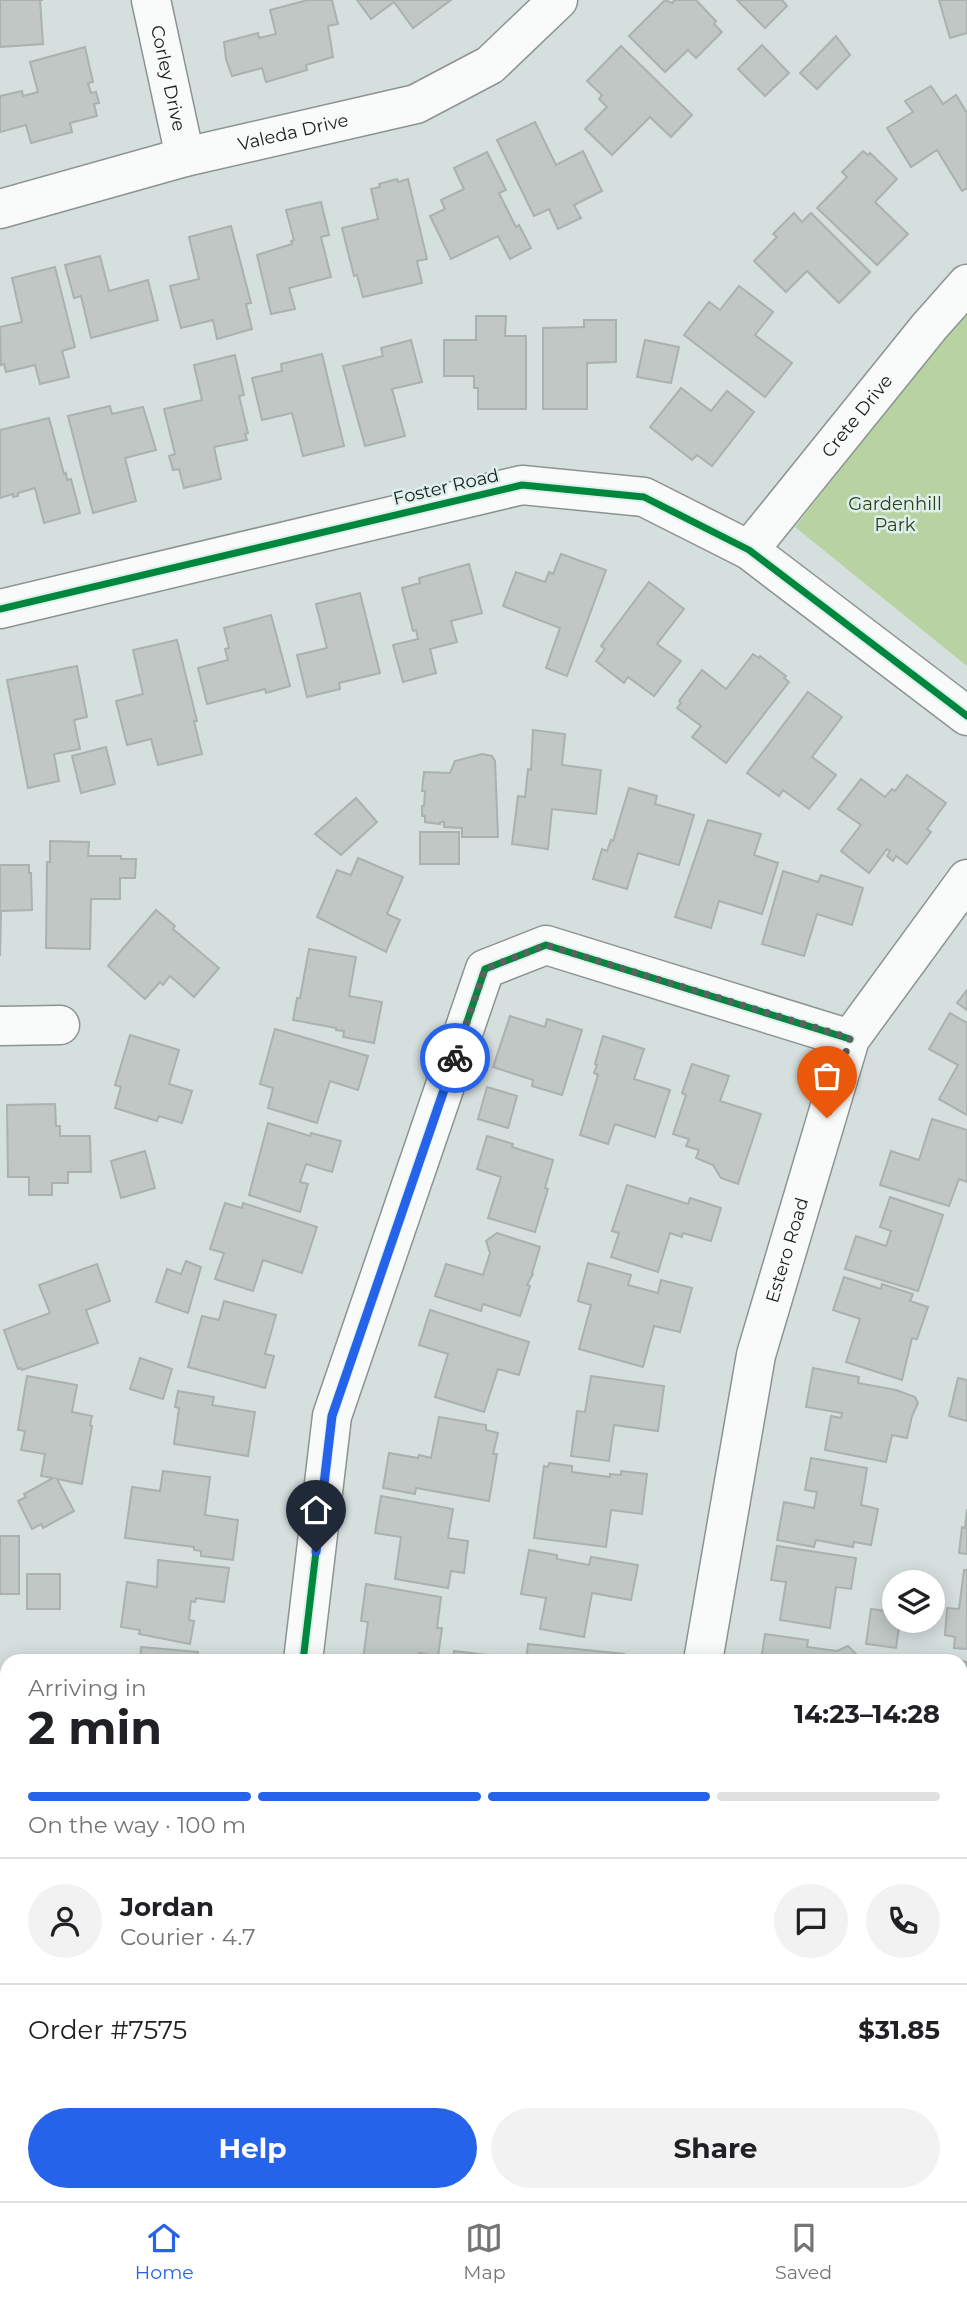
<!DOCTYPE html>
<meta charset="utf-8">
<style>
:root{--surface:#fff;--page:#f2f2f2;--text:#202124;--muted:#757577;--line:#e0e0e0;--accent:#2563eb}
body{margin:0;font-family:Montserrat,sans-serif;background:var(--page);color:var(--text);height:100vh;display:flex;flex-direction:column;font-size:26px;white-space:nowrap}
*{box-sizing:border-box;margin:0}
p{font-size:23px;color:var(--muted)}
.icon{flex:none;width:38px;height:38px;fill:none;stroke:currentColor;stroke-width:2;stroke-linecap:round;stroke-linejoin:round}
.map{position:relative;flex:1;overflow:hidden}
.side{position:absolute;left:0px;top:1654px;width:968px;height:548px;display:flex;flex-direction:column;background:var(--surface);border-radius:21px 21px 0 0;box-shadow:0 4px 18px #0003}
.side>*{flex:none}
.fabs{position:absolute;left:882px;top:1570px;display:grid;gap:14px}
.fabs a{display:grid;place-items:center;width:63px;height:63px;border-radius:50%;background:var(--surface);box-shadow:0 4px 18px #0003;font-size:35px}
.pin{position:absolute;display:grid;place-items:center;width:60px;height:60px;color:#fff;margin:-72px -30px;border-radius:50% 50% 50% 0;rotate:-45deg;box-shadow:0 0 7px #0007}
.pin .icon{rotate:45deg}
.courier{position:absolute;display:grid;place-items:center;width:70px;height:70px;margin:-35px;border:5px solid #2563eb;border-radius:50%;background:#fff;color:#222;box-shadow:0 2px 9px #0007}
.headline em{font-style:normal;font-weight:700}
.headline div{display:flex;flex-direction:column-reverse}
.headline{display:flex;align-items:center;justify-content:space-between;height:119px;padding:0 28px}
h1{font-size:46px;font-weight:700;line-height:52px}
.bar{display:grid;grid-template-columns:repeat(4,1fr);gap:10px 7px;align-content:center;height:84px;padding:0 28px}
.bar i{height:9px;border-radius:5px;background:var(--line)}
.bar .on{background:var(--accent)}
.bar p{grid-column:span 4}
.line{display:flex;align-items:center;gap:18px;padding:0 28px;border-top:2px solid var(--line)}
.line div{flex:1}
.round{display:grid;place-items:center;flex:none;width:74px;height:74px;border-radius:37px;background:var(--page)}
.cta{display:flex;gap:14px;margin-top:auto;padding:14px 28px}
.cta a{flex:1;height:80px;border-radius:42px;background:var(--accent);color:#fff;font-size:28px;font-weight:700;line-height:80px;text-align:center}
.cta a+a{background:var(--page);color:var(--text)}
.dock{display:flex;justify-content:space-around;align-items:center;height:98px;border-top:2px solid var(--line);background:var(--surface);font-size:19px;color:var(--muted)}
.dock a{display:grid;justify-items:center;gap:4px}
.dock .on{color:var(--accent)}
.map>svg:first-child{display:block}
.green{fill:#b9d2a1}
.building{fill:#c0c7c5;stroke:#aab1ae;stroke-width:2}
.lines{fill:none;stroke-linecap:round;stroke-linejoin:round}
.minor-casing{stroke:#8c9492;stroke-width:41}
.tertiary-casing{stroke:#8c9492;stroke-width:41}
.minor{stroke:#f9fafa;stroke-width:38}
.tertiary{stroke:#f9fafa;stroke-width:38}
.cycleway-casing{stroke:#def0ec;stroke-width:11}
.cycleway{stroke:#00873e;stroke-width:7}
.done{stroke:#5a6260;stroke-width:7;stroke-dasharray:0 12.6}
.route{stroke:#2563eb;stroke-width:9}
.labels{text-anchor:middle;stroke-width:5;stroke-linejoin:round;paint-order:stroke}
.street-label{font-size:18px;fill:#181e1d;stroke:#def0ec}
.park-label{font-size:18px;fill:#2f3f18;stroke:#def0ec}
</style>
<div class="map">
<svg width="967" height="2201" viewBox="0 0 967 2201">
<rect width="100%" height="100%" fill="#d5dfdd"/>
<polygon class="green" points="967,314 967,666 795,527 949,329"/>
<g class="building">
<polygon points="0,0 43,0 40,0 43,44 0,47"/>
<polygon points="308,0 332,0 338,24 328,26 333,57 306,65 307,70 266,82 262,68 232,76 226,59 224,42 258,33 259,38 276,34 270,10"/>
<polygon points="357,0 451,0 413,28 394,2 371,19"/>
<polygon points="665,0 672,3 675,0 696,0 716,21 714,24 722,32 696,58 688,50 665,72 629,36"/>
<polygon points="737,0 782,0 787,6 765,28"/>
<polygon points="939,0 967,0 967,33 950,38"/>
<polygon points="836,36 850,55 817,89 800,73"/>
<polygon points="762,45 789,73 765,96 738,69"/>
<polygon points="621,46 692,115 671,137 650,117 612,155 585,129 607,107 599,99 602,95 587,81"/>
<polygon points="85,47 93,82 88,83 91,93 96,92 99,103 94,104 97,116 70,123 72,132 31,143 26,125 0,132 0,96 22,91 23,96 38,92 30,62"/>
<polygon points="931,86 943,104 956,95 967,113 967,188 962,191 937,150 911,167 887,128 913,112 905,101"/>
<polygon points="535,122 556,165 583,151 602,191 574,205 581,218 558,229 549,209 534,216 497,140"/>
<polygon points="863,151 868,155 870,153 897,179 875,202 908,234 877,265 817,208 847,177 842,172"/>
<polygon points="487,152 506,190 499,193 516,227 519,225 531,248 510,259 498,236 451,259 430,216 445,209 441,200 464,189 454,168"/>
<polygon points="397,179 398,182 408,179 427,259 417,261 422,283 363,297 357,275 354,276 342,228 378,219 371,189 380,187 379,184"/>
<polygon points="321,202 329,235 321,237 331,277 289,288 295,309 271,314 257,255 292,244 291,241 294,240 286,210"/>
<polygon points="794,213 802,222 811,213 870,272 839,303 807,271 786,292 754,261 777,237 773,234"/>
<polygon points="231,226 251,303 246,304 252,329 217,339 213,320 181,328 170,286 199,279 189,237"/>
<polygon points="100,256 109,291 148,280 158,320 91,338 81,296 74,298 65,265"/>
<polygon points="55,267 75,347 62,351 69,377 40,384 35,365 6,372 4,364 1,365 0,327 22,322 12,278"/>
<polygon points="739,286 773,312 755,335 792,363 765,397 684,335 709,302 720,310"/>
<polygon points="476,316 506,316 505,336 526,336 526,409 478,409 478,388 474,388 474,376 444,376 444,340 476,340"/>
<polygon points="584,320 616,320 616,362 587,363 587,409 543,409 543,328 584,327"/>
<polygon points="411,340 422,382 392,389 405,436 365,446 343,366 383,356 381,348"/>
<polygon points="645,340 679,347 671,383 637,377"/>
<polygon points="322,354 344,446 303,456 292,413 262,420 252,378 282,371 281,364"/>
<polygon points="235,355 244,395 239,396 248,433 245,434 247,440 214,447 221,479 184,488 179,469 173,470 169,456 175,454 164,409 202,400 194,365"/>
<polygon points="681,388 711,411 727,391 754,412 712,466 697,455 692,460 650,427"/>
<polygon points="110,406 112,414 143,407 156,450 125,458 136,501 93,513 68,416"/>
<polygon points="49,418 64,474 66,473 67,480 71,479 80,513 44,523 35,488 18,493 18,496 13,497 13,494 0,498 0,430"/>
<polygon points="561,554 606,570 567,676 546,668 560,628 503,606 516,572 545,582 549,572 553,574"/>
<polygon points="469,564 482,613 451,621 457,642 430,649 436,673 403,682 393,645 418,639 416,630 413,631 402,588 420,583 419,578"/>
<polygon points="649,582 684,609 657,644 681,661 654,696 628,677 624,683 596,661 605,649 601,646"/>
<polygon points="360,593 380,673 339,683 340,689 307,697 297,655 327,648 316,604"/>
<polygon points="271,615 290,686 266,693 265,689 207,704 198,668 228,660 225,649 229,648 224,628"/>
<polygon points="177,640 197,721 194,721 202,754 158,765 151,739 127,745 116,701 143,694 133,650"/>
<polygon points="753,654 759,658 760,656 786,676 784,678 789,682 726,763 692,737 701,726 677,708 681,703 679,701 702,670 726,689"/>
<polygon points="77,666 87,717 74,720 80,749 54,754 59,781 28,788 7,680"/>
<polygon points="808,692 842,717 812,757 836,775 809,809 783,790 779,796 747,773"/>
<polygon points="533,730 565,734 562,765 601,770 596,814 552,809 548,849 512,844 518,796 525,797 528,769 531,770"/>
<polygon points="106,747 115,784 81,793 72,756"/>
<polygon points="482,754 492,756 495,761 498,837 462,837 462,828 444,827 444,822 440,822 440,824 425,822 425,816 422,816 422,806 424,806 425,791 422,791 424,772 450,773 455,761"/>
<polygon points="907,775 946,803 927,829 931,832 907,864 896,856 893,861 887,856 890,851 887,849 869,873 841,851 861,825 838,809 861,779 885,797 892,789 895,791"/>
<polygon points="629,788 657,796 655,804 694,815 679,865 638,853 627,889 593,879 602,849 607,851 611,840 613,841"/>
<polygon points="356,798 377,822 341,855 315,834"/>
<polygon points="708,820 761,834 754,855 778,863 762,914 719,901 711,928 675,917"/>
<rect x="420" y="832" width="39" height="32"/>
<polygon points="50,841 89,842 88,856 121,856 121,859 136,859 135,878 120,878 120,899 91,899 90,949 46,948 47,862 50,862"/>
<polygon points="358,858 403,877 387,914 400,920 386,952 317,917 337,870 351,875"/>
<polygon points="0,865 29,865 29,873 31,873 32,910 1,911 0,956"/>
<polygon points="783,871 818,882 821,875 863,888 852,925 817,914 804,956 762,944"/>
<polygon points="156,910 175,926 173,929 219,968 194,997 170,976 163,985 160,982 145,999 108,966"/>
<polygon points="309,949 356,957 349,996 382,1002 374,1043 343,1037 344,1031 336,1030 336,1028 293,1020 297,998 300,998"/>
<polygon points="967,990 967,1010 957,1003"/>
<polygon points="950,1013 967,1023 967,1115 939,1099 958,1065 929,1049"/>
<polygon points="510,1016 545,1027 547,1019 582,1030 562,1095 532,1086 533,1080 493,1067"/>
<polygon points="275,1029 368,1056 358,1090 330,1081 317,1123 268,1108 273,1088 260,1084"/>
<polygon points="130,1035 179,1050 169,1084 192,1091 182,1123 159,1116 157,1121 115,1108 121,1087 115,1085"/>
<polygon points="603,1036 644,1049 634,1079 670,1090 655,1137 615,1124 608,1144 580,1135 598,1075 594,1073 597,1065 595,1064"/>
<polygon points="692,1064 729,1076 720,1101 761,1114 738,1184 721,1178 713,1165 696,1158 699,1150 686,1146 689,1139 673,1134 686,1095 682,1093"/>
<polygon points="487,1087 517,1096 508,1128 478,1119"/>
<polygon points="55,1104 56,1126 60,1126 60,1136 90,1136 91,1172 68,1172 68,1183 52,1183 52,1195 29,1195 29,1177 8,1177 7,1105"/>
<polygon points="932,1119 967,1130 967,1182 959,1179 949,1206 880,1185 891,1151 919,1160"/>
<polygon points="268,1123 310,1136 311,1133 341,1141 332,1172 306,1164 300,1182 308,1184 300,1212 249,1195"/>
<polygon points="487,1136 513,1144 512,1147 553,1160 545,1188 548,1189 535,1232 488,1218 501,1177 477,1169"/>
<polygon points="145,1151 155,1188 121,1198 111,1161"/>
<polygon points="627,1185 688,1204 690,1198 721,1208 711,1241 683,1233 682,1237 670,1233 658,1272 611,1257 619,1233 612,1231"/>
<polygon points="890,1197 943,1215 918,1291 845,1269 856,1236 886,1246 891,1231 880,1227"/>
<polygon points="225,1203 242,1208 243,1203 317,1227 302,1273 263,1260 253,1291 215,1279 224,1253 210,1249"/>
<polygon points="497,1233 540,1247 532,1273 533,1274 527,1285 530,1286 520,1316 483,1304 481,1311 435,1296 446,1264 483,1275 490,1253 486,1241"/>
<polygon points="186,1261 201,1267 188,1313 156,1302 167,1269 181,1274"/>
<polygon points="588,1263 631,1275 628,1285 658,1293 661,1280 692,1288 680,1332 654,1326 643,1367 579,1349 591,1305 578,1301"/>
<polygon points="97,1264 110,1301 86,1310 98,1343 22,1370 21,1368 18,1369 4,1330 50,1313 39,1285"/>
<polygon points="844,1277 881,1289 882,1284 913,1294 910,1301 928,1307 917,1339 912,1338 902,1380 846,1362 860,1319 833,1310"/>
<polygon points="224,1301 276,1315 265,1354 274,1356 265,1388 188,1367 202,1316 219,1320"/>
<polygon points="430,1310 529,1342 519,1375 498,1369 484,1412 435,1397 448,1354 419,1345"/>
<polygon points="140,1358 172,1369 163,1399 130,1389"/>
<polygon points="813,1368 859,1377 858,1383 896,1390 915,1397 918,1403 912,1416 907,1438 892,1435 886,1462 825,1450 831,1416 841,1418 842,1413 806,1407"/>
<polygon points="27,1376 77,1385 72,1412 92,1416 90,1425 92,1426 82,1484 57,1479 74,1511 43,1528 41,1524 32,1529 18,1501 26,1497 24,1494 53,1478 41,1476 45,1454 21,1450 25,1431 18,1430"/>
<polygon points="591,1376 664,1386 658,1431 614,1425 609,1461 571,1456 577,1411 585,1412"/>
<polygon points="958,1378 967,1380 967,1421 949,1416"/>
<polygon points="178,1391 214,1397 212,1405 255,1412 248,1456 174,1444 179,1408 175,1407"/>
<polygon points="439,1417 486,1425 486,1430 498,1433 493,1454 497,1454 489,1501 416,1488 415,1494 383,1488 389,1453 418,1458 419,1455 431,1458"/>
<polygon points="811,1458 867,1468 861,1505 878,1509 871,1545 854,1542 853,1547 816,1540 814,1547 777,1540 784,1502 814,1508 817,1492 805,1490"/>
<polygon points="549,1463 572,1466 572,1472 610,1477 610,1474 621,1475 621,1471 647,1474 642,1514 611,1510 606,1547 534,1538 544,1466 548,1467"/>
<polygon points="163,1471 210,1477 205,1515 238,1520 233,1560 201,1556 201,1551 194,1550 194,1547 125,1538 132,1487 160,1491"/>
<polygon points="381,1496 453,1509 448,1538 468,1541 464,1573 451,1571 448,1588 395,1579 401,1537 375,1533"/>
<polygon points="967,1509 967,1554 959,1553 962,1527 965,1528"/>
<rect x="0" y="1536" width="19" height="58"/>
<polygon points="777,1546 856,1558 851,1589 836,1587 830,1628 780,1620 786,1582 771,1580"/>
<polygon points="529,1550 557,1555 557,1559 589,1565 591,1557 638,1565 631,1600 592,1593 584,1637 540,1629 546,1598 521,1594"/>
<polygon points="158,1560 229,1568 224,1602 196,1598 195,1602 191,1601 189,1620 194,1621 190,1644 139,1634 140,1630 121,1627 127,1582 157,1587"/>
<polygon points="964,1570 967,1570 967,1649 954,1648 955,1637 945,1635 947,1608 959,1609"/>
<rect x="27" y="1574" width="33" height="35"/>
<polygon points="366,1584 441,1597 437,1628 442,1628 438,1656 419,1653 418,1661 363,1659 368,1622 361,1621"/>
<polygon points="871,1609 894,1612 894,1620 900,1620 896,1648 866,1644"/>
<polygon points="765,1634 808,1640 807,1647 837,1651 848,1646 863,1661 761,1661"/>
<polygon points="528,1644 624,1654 623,1661 526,1661"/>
<polygon points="141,1647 198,1652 197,1661 140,1661"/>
<polygon points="454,1651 486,1655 486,1661 453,1661"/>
<polygon points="961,1661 967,1662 967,1740 961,1739"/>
<polygon points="961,1751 967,1751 967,1826 961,1825"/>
<polygon points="0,1767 7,1771 7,1840 2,1849"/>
<polygon points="961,1842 967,1843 967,1872 964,1872 962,1890 967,1891 967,1918 961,1917"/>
<polygon points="7,1891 7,1965 0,1965 0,1892"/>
<rect x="961" y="1936" width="6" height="48"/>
<polygon points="967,2018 967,2097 961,2098 961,2019"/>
<polygon points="7,2054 7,2098 0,2100 0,2055"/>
<polygon points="961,2116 965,2126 967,2126 967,2159 961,2162"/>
<rect x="193" y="2194" width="32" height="7"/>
<polygon points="682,2194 702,2194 708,2201 675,2201"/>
<polygon points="720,2194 760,2194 767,2201 714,2201"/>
<polygon points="183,2196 183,2201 105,2201 105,2198"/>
</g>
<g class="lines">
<g class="minor-casing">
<g id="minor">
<path id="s1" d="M 151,0 L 185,157"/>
<path id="s2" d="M 0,209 L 185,157 L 416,104 L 490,65 L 558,0"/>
<path id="s3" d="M 749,550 L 929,327 L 967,284"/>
<polyline points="0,1026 60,1025"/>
<polyline points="303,1661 332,1416 485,969 546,945 850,1039"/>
<path id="s4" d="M 703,1661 L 756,1355 L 850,1039 L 967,879"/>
<polyline points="304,2201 305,2194"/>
</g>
</g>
<g class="tertiary-casing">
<polyline id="tertiary" points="0,609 522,485 644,497 749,550 967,716"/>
</g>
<use href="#minor" class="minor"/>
<use href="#tertiary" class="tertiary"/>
<g class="cycleway-casing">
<g id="cycleway">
<polyline points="0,609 522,485 644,497 749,550 967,716"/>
<polyline points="303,1661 332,1416 485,969 546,945 850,1039"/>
</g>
</g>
<use href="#cycleway" class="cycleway"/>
</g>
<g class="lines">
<polyline class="done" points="455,1058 485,969 546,945 850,1038 827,1118"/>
<polyline class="route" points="316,1552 332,1416 455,1058"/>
</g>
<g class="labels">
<g class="street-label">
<text dy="6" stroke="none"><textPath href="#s1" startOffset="80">Corley Drive</textPath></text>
<text dy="6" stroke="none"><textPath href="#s2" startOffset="303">Valeda Drive</textPath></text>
<text dy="6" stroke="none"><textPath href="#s3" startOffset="172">Crete Drive</textPath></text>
<text transform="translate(446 487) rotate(-13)" y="6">Foster Road</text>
<text dy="6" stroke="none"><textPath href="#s4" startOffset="420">Estero Road</textPath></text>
</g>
<g class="park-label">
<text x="895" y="510">Gardenhill<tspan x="895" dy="21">Park</tspan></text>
</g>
</g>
</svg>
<div class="fabs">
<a><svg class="icon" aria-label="layers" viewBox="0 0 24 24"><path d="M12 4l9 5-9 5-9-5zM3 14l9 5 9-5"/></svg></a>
</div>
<div class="pin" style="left:827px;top:1118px;background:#ea580c"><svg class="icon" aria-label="bag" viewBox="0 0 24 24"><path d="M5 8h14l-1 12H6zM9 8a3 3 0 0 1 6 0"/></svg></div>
<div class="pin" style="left:316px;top:1552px;background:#1f2937"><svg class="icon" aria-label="home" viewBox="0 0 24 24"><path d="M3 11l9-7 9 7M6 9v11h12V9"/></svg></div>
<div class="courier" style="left:455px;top:1058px"><svg class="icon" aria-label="bike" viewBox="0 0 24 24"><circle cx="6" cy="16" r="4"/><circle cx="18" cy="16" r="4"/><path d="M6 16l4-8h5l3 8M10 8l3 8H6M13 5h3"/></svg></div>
<section class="side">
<div class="headline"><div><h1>2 min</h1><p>Arriving in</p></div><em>14:23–14:28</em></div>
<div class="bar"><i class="on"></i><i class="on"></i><i class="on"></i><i></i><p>On the way · 100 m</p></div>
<div class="line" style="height:126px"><a class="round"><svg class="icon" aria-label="person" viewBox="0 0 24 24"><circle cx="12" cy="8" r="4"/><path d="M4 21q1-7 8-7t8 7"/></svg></a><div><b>Jordan</b><p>Courier · 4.7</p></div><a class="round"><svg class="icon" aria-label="chat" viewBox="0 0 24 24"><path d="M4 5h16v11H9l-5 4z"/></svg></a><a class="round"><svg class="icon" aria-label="phone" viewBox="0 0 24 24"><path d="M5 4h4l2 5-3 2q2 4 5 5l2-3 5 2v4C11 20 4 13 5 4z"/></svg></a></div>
<div class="line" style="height:91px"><div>Order #7575</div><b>$31.85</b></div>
<div class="cta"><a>Help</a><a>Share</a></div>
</section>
</div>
<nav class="dock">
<a class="on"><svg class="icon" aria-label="home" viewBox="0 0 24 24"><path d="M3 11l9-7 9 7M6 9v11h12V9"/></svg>Home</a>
<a><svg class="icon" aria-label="map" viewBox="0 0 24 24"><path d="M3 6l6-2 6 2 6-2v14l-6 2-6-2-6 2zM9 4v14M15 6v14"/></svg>Map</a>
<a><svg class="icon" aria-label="saved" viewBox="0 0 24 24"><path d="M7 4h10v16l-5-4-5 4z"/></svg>Saved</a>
</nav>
